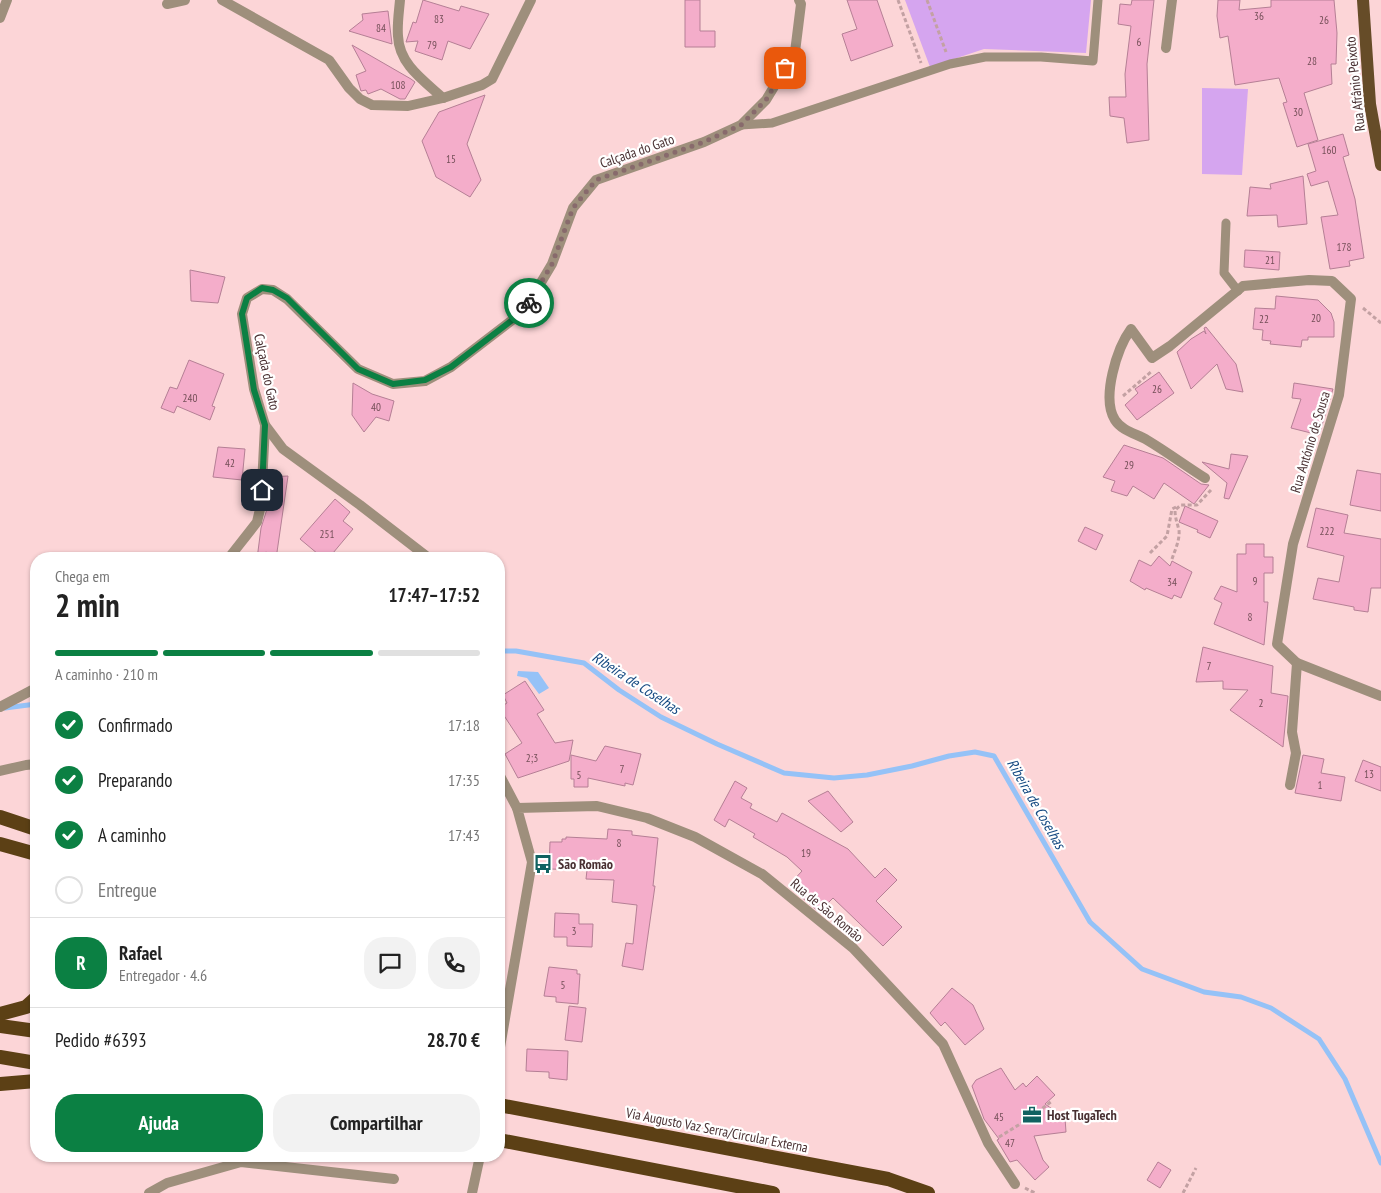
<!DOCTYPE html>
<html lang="pt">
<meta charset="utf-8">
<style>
:root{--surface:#fff;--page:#f2f2f2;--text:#222;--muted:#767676;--line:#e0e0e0;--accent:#0b8043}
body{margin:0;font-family:"PT Sans Narrow",sans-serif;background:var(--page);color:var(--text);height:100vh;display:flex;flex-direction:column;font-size:19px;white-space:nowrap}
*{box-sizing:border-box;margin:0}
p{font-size:16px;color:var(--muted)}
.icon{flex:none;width:28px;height:28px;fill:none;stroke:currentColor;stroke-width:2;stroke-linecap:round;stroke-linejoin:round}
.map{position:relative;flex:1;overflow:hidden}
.panel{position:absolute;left:30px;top:552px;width:475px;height:610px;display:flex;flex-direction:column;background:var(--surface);border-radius:20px;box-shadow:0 1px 4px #0004}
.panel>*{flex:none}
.pin{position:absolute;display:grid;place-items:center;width:42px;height:42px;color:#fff;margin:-21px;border-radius:10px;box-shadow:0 2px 8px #0006}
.courier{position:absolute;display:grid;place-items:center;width:50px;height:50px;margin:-25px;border:4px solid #0b8043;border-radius:50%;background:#fff;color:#222;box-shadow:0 1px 6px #0007}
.headline em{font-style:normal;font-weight:700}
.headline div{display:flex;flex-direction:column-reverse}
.headline{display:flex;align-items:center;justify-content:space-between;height:85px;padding:0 25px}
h1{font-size:32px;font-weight:700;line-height:38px}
.bar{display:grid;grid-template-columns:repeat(4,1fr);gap:8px 5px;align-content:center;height:60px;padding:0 25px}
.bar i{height:6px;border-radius:4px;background:var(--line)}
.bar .active{background:var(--accent)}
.bar p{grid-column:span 4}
.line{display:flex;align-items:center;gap:12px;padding:0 25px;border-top:1px solid var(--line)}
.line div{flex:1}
.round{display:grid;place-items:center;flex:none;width:52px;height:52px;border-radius:20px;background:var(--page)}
ol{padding:0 25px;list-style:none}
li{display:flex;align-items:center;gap:15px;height:55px}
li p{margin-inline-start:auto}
li .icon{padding:5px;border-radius:50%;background:var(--accent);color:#fff;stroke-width:4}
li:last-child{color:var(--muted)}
li i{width:28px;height:28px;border:2px solid var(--line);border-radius:50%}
.button{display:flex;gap:10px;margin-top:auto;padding:10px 25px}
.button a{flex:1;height:58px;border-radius:20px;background:var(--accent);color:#fff;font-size:20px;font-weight:700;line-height:58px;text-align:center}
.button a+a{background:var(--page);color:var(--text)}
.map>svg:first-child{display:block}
.green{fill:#d5a5ef}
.water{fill:#95c2f7}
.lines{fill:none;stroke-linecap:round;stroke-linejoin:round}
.stream{stroke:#95c2f7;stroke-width:5}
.building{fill:#f4adca;stroke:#b57f95}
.path{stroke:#c3a1a3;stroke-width:3;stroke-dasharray:4 2.5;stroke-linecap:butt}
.service{stroke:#9e8f7c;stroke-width:9}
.minor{stroke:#9e8f7c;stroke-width:10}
.tertiary{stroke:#9e8f7c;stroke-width:10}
.primary{stroke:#664c28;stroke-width:12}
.trunk{stroke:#5c4015;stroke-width:14}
.done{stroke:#886a6c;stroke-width:5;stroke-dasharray:0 9}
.route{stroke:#0b8043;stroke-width:6}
.labels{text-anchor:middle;stroke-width:4.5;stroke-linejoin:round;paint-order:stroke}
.number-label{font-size:11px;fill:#744f58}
.street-label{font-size:14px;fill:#493032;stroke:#fff}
.poi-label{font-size:14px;font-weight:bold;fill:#493032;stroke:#fff;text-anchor:start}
.water-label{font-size:15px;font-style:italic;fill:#174b83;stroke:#fff}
</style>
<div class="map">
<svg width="1381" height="1193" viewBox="0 0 1381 1193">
<rect width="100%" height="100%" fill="#fcd5d7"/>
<g class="green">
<polygon points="905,0 1091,0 1086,53 984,49 930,67"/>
<polygon points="1202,88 1248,89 1242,175 1202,174"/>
</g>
<polygon class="water" points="518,671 538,672 549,688 539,694 527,678 517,676"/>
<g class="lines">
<g class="stream">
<polyline points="499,651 516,651 584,663 619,690 661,717 717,744 784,773 834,778 867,775 912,766 949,756 975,752 994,756 1090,922 1142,969 1204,992 1241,997 1271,1008 1319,1039 1345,1079 1381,1163"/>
<polyline points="5,708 36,704"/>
</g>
</g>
<g class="building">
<polygon points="423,0 459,11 461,6 489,14 470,49 448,41 442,60 415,51 418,41 406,42 413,22 416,23"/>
<polygon points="685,0 700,0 700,31 715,31 715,47 685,47"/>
<polygon points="847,0 877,0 893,46 851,61 842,34 857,29"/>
<polygon points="1132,0 1154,0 1147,64 1149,140 1127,143 1124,118 1110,116 1109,97 1126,97 1125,74 1131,26 1118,24 1120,4 1131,5"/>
<polygon points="1218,0 1240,0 1239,10 1271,7 1271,0 1334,0 1337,33 1336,64 1331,64 1332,84 1304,93 1318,140 1297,147 1283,103 1287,102 1279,78 1235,85 1228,36 1220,38 1217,16"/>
<polygon points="388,11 392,44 349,31 363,20 362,14"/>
<polygon points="352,45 411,79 415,82 405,99 400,99 381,89 368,94 366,90 361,91 356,75 366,71"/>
<polygon points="485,95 467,144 481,180 470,197 436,177 422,141 439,112"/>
<polygon points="1343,134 1349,155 1343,157 1355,199 1364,258 1349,261 1350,266 1330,269 1321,217 1338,215 1328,181 1311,186 1307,174 1316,171 1308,144"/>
<polygon points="1303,176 1307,224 1278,227 1277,215 1247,216 1250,187 1271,189 1270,184"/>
<polygon points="1245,250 1280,252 1279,270 1244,267"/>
<polygon points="190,270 225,277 218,303 191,301"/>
<polygon points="1276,296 1318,300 1331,313 1334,322 1334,337 1308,337 1308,340 1302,340 1301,347 1270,344 1271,341 1262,340 1263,330 1253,329 1255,308 1275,309"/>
<polygon points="1206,327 1236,364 1243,392 1226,389 1217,364 1191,389 1177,352 1191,339 1204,331 1206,334 1204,328"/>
<polygon points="189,360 224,374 212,406 215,407 210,420 177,406 174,413 161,408 170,387 177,389"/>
<polygon points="1159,372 1174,393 1137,420 1125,405 1138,393 1135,389"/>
<polygon points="353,383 372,394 394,401 389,421 376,417 364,432 352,415"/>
<polygon points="1294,383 1333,389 1319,435 1291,428 1301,399 1292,398"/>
<polygon points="1124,445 1163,458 1201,484 1209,485 1194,504 1164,483 1154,499 1133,486 1127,496 1111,491 1115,481 1103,477"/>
<polygon points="218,447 245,449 242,480 213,477"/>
<polygon points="1231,454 1248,456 1229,499 1224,498 1227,483 1202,462 1229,469"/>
<polygon points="1357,470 1381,474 1381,511 1350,505"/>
<polygon points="288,476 276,559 266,552 257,559 261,528 268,506 269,477"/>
<polygon points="335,499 350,512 343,521 353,529 328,559 324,559 300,539"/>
<polygon points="1185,506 1218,521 1210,538 1197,532 1198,530 1179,522"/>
<polygon points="1316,508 1348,515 1344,533 1381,539 1381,588 1371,588 1368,612 1354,610 1354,607 1313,599 1318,578 1339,582 1344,556 1307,547"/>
<polygon points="1085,527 1103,535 1096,550 1078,541"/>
<polygon points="1246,544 1264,544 1264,557 1273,557 1273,573 1264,573 1264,602 1268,602 1264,645 1214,624 1222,603 1214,599 1221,586 1237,592 1237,554 1246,554"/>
<polygon points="1159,556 1170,566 1172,561 1192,572 1181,598 1174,595 1172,599 1146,588 1145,590 1130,581 1139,560 1151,566"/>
<polygon points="1203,647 1273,666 1271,693 1288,696 1283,747 1230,710 1248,690 1223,689 1223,681 1196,682"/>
<polygon points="525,681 544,710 537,714 555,743 573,740 569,761 518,778 505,754 522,743 499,708 507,703 503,695"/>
<polygon points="605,746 641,754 633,785 625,783 625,786 588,778 588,787 574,787 574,779 571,779 571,755 596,761"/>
<polygon points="1303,755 1324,759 1321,773 1345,777 1341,801 1295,793"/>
<polygon points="1363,760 1381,767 1381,791 1355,781"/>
<polygon points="735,781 747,788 741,798 752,804 750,808 777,822 782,813 848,849 875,878 885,868 897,880 876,901 902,927 883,946 833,898 819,912 799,895 790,884 802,871 787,857 753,837 755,834 729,819 725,827 714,820"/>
<polygon points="828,791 853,822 841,832 808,801"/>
<polygon points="608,829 632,831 632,835 658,838 653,886 655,886 643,970 622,966 626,943 633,944 637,905 612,902 614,880 586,879 587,870 549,869 550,842 562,842 562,839 566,839 566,837 607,839"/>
<polygon points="555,913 579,914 579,924 593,924 592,947 567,946 567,937 554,937"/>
<polygon points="549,967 577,970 577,974 580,974 578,1004 556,1002 556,997 544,996"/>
<polygon points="952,988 973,1005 984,1029 965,1045 945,1022 941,1026 930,1013"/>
<polygon points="569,1006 586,1008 582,1042 565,1040"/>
<polygon points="527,1049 568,1051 567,1080 549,1078 549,1072 526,1071"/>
<polygon points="1001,1068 1015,1090 1023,1083 1026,1087 1037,1076 1055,1095 1045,1104 1065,1118 1066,1132 1034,1136 1043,1160 1049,1167 1035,1180 1017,1160 1010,1162 997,1140 999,1139 984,1119 972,1086 976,1080"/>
<polygon points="1158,1162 1171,1170 1160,1188 1147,1180"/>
</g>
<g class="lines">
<g class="path">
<polyline points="898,0 921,63"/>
<polyline points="927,0 946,52"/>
<polyline points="1363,308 1381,323"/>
<polyline points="1123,396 1152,371"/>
<polyline points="1150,553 1167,536 1172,509 1176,507"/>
<path d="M 1172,559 C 1175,550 1180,540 1179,530 C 1177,523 1175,517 1175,510 L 1181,505 L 1197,505 L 1211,490"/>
<polyline points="999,1137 1030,1118 1052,1101"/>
<polyline points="1025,1188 1035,1193"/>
<polyline points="1183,1193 1196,1168"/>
</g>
<g class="service">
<polyline points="741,125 772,123 950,64 985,57 1041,57 1093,61 1098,0"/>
<polyline points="1226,223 1224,273 1238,291"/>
</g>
<g class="minor">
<path d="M 222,0 L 329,60 L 349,88 L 360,99 L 372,105 L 408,106 L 443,98 C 423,80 399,64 398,36 C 397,24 399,12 400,0"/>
<polyline points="167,4 185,0"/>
<polyline points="0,18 7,0"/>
<polyline points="1166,48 1172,0"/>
<polyline points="443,98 482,85 492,79 531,0"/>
<path d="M 1205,478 C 1186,466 1167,452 1147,440 C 1137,434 1122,431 1115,420 C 1101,398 1117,348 1131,329 L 1152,358 L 1170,346 L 1243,286 L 1309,280 L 1332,281 L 1351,299 L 1339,395 L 1293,544 L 1277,644 L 1297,663 L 1381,696"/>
<polyline points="228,559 257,522 261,505 265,425"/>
<polyline points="0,707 36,688"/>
<polyline points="1290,785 1296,753 1292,732 1297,663"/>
<polyline points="499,1053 532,862 517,808 597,806 647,818 695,837 762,874 853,948 943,1044 988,1143 1015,1184"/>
<polyline points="149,1193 167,1183 241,1162 394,1179"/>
<polyline points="472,1193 480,1156"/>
</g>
<g class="tertiary">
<polyline points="430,559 360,505 283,449 265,425 254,389 242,314 247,298 262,289 273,290 287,299 358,369 393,384 425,381 451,367 524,311 552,264 573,208 596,180 704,142 741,125 766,100 795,52 801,4 799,0"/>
<polyline points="0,771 26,765 36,764"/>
<polyline points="499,774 517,808"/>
</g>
<polyline class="primary" points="1363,0 1370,104 1381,165"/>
<g class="trunk">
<polyline points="0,817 36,829"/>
<polyline points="0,844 36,854"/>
<polyline points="0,1014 26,1007 36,998"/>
<polyline points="0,1026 36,1031"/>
<polyline points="0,1057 36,1063"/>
<polyline points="0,1084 36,1081"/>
<polyline points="499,1105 888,1179 928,1193"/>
<polyline points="499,1140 773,1193"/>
</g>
</g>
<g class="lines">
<polyline class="done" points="529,303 552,264 573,208 596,180 704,142 741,125 766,100 785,68"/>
<polyline class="route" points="262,490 265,425 254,390 242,314 247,298 262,288 273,290 287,298 358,369 393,384 425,380 451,367 524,311 529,303"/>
</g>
<defs>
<g id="bus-bare" transform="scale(1.5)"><path d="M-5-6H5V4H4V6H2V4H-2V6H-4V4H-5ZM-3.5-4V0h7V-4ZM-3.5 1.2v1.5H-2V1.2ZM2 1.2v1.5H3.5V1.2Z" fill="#116261" stroke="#fff" stroke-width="2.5" paint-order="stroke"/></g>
<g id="office-bare" transform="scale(1.5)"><path d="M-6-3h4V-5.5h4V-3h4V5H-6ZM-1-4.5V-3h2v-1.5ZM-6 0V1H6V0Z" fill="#116261" stroke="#fff" stroke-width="2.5" paint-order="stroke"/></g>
</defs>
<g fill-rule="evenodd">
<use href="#bus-bare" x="543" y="864"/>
<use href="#office-bare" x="1032" y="1115"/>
</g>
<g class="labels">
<g class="number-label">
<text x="1259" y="20">36</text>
<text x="439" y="23">83</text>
<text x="1324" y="24">26</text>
<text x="381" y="32">84</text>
<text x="1139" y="46">6</text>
<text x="432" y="49">79</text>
<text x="1312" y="65">28</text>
<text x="398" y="89">108</text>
<text x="1298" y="116">30</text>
<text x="1329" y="154">160</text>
<text x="451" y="163">15</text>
<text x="1344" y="251">178</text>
<text x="1270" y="264">21</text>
<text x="1316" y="322">20</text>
<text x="1264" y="323">22</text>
<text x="1157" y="393">26</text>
<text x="190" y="402">240</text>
<text x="376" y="411">40</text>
<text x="230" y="467">42</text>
<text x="1129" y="469">29</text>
<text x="1327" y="535">222</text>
<text x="327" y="538">251</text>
<text x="1255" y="585">9</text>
<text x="1172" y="586">34</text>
<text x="1250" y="621">8</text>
<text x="1209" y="670">7</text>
<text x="1261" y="707">2</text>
<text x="532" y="762">2;3</text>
<text x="622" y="773">7</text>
<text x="1369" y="778">13</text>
<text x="579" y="779">5</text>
<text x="1320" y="789">1</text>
<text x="619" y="847">8</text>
<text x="806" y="857">19</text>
<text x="574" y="935">3</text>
<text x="563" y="989">5</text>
<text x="999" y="1121">45</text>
<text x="1010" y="1147">47</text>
</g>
<g class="street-label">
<text transform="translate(1355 84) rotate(-96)" y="5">Rua Afrânio Peixoto</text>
<text transform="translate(637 151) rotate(-19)" y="5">Calçada do Gato</text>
<text transform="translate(267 372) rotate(78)" y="5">Calçada do Gato</text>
<text transform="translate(1310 442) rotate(-73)" y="5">Rua António de Sousa</text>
<text transform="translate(827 910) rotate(40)" y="5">Rua de São Romão</text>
<text transform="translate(717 1130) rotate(11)" y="5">Via Augusto Vaz Serra/Circular Externa</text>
</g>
<g class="poi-label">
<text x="558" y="869">São Romão</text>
<text x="1047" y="1120">Host TugaTech</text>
</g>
<g class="water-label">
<text transform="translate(636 683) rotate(33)" y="5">Ribeira de Coselhas</text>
<text transform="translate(1036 804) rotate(60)" y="5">Ribeira de Coselhas</text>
</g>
</g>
</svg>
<div class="pin" style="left:785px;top:68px;background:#ea580c"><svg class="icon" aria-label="bag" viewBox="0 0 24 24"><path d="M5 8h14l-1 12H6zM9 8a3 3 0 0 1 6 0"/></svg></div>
<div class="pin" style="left:262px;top:490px;background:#1f2937"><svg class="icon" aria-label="home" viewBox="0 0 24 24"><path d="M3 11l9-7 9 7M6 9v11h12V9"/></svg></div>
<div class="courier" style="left:529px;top:303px"><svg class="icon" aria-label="bike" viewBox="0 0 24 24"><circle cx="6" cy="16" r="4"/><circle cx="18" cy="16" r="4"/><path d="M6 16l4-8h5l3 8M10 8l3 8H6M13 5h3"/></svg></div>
<section class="panel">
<div class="headline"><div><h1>2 min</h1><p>Chega em</p></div><em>17:47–17:52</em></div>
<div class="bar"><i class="active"></i><i class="active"></i><i class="active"></i><i></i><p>A caminho · 210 m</p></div>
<ol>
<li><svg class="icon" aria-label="check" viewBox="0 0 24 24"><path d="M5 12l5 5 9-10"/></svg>Confirmado<p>17:18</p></li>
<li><svg class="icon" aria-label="check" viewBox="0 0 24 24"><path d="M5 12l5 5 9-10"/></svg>Preparando<p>17:35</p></li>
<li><svg class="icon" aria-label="check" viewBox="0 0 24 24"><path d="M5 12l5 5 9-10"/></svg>A caminho<p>17:43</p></li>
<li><i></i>Entregue</li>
</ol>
<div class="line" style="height:90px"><b class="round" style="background:var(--accent);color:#fff">R</b><div><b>Rafael</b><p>Entregador · 4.6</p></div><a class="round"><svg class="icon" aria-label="chat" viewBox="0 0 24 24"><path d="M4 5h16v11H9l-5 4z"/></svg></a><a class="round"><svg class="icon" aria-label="phone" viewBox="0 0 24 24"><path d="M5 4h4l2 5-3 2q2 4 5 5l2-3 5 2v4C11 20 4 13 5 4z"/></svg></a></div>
<div class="line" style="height:65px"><div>Pedido #6393</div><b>28.70 €</b></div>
<div class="button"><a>Ajuda</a><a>Compartilhar</a></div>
</section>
</div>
